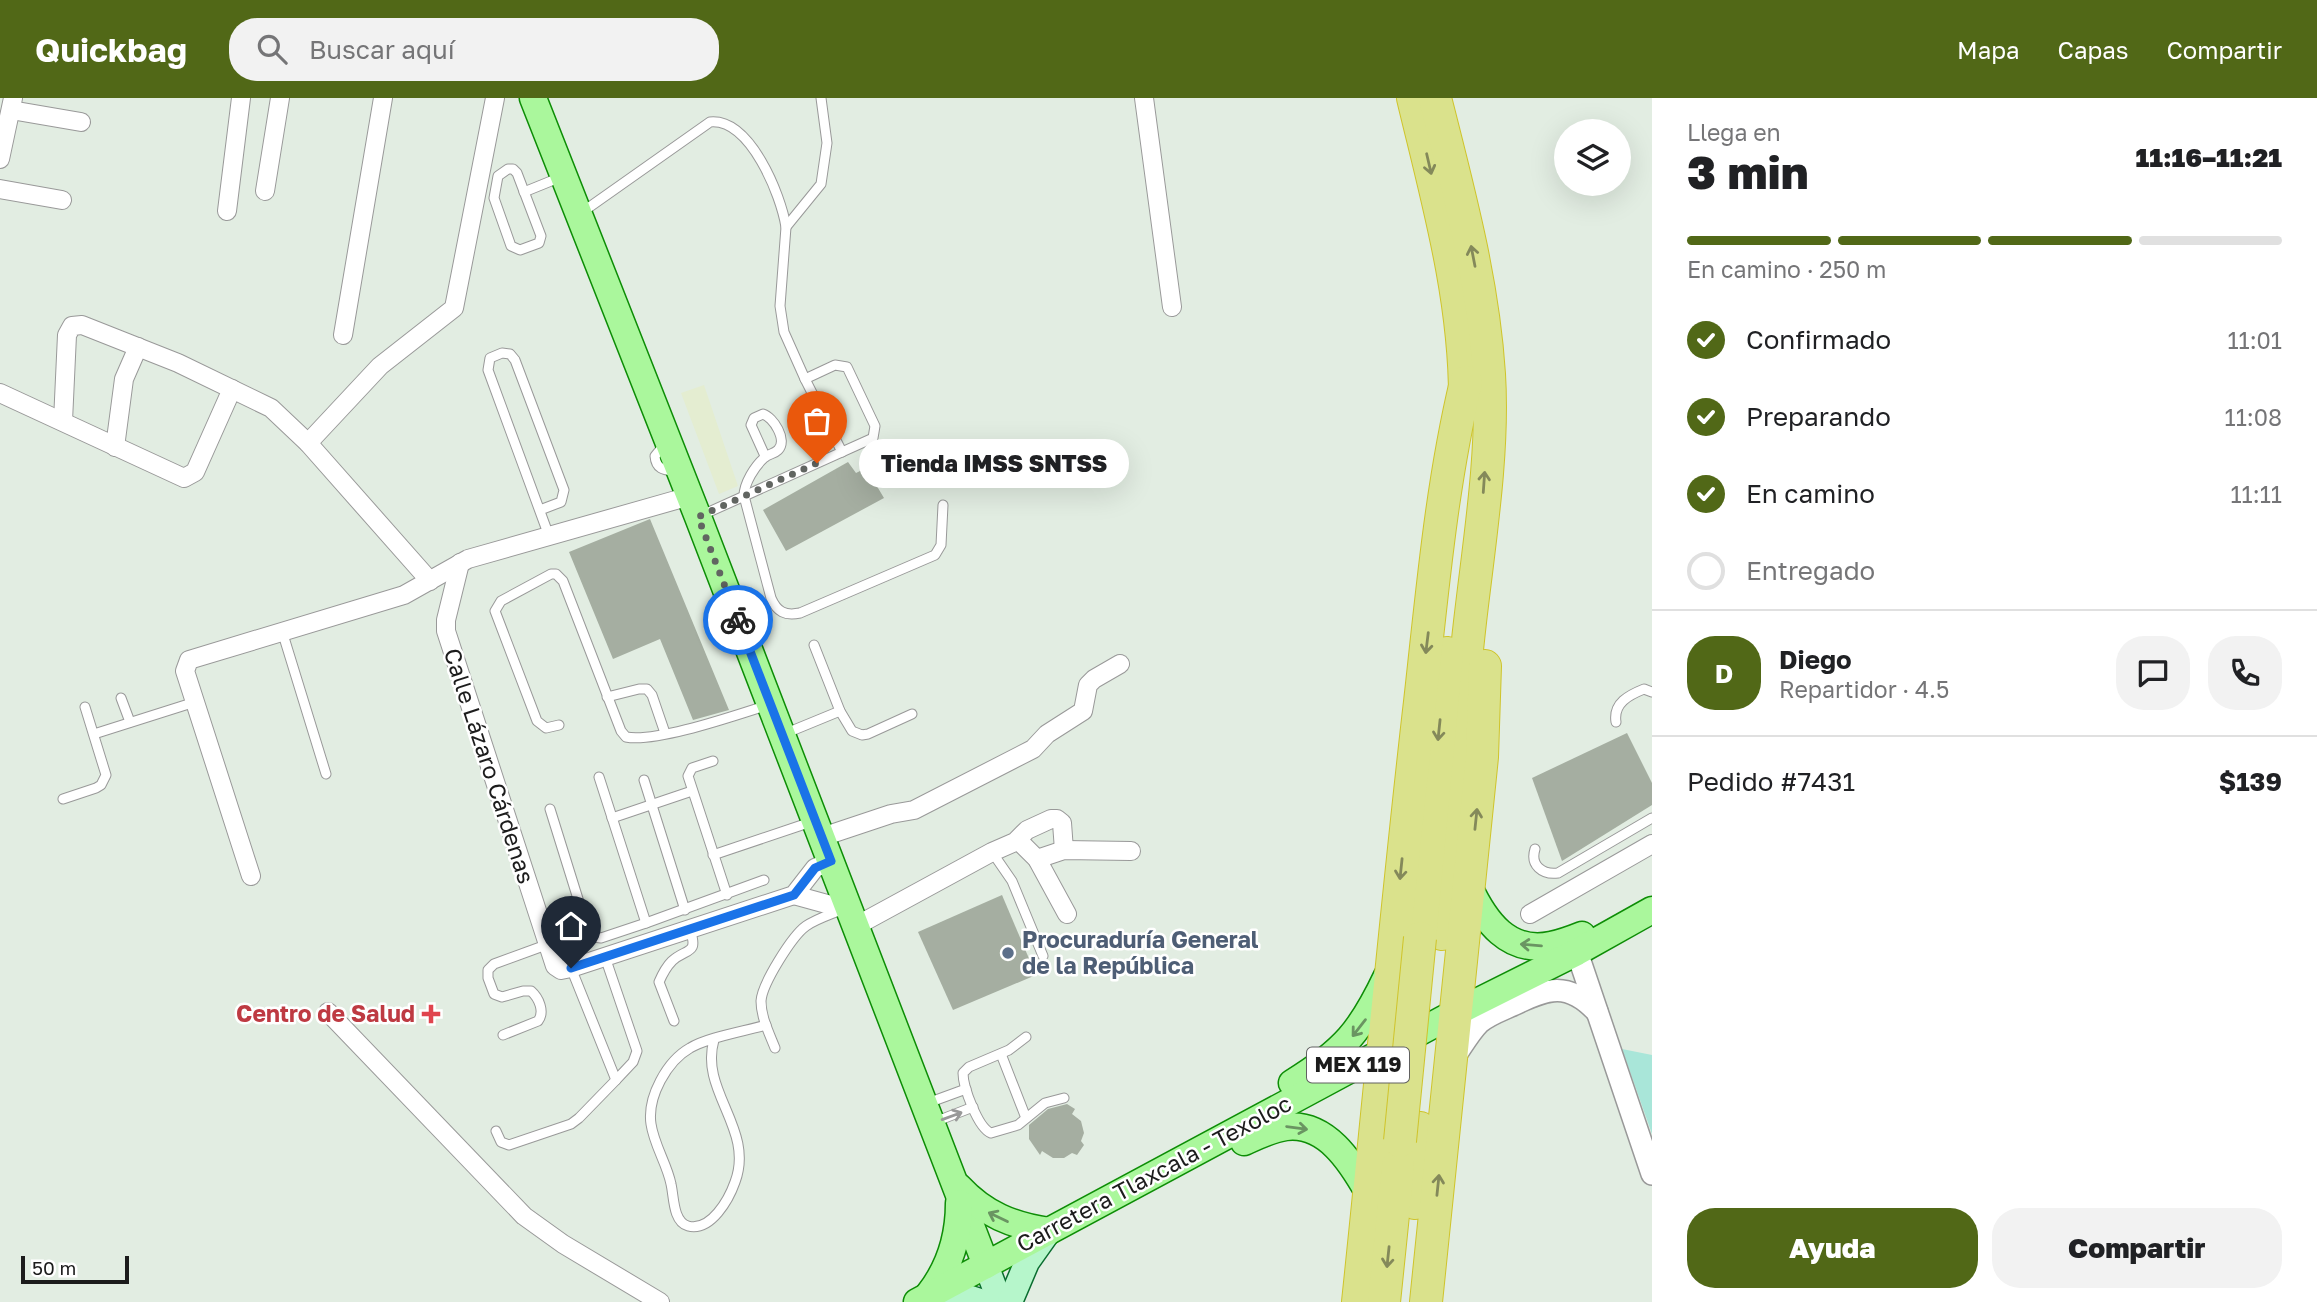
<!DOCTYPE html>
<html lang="es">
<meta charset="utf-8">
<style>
:root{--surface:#fff;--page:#f2f2f2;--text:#202124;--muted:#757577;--line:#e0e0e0;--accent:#516817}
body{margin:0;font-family:"Golos Text",sans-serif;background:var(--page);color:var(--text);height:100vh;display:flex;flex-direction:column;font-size:26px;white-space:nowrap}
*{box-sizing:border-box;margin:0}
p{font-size:23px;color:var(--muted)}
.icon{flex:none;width:38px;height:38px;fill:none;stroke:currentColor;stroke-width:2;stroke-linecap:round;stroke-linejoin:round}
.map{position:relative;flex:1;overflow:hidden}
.panel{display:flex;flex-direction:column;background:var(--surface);width:665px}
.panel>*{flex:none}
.tools{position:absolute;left:1554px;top:21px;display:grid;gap:14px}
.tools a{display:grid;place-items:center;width:77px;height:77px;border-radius:50%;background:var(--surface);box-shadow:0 7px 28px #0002;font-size:35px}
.scale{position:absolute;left:21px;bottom:18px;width:108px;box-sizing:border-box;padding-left:7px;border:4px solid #1c1c1c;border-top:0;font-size:19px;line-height:24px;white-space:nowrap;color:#1c1c1c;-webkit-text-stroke:5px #fff;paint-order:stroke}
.pin{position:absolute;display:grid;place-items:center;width:60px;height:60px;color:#fff;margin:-72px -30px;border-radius:50% 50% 50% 0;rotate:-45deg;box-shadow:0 0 7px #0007}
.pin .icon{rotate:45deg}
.courier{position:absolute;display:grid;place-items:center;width:70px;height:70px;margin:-35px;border:5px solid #1a73e8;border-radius:50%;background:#fff;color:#222;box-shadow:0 2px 9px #0007}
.bubble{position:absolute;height:49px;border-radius:24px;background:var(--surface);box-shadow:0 7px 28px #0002;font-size:23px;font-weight:800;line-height:49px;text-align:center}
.head em{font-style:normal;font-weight:800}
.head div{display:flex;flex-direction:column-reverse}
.head{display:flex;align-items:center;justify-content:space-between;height:119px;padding:0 35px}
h1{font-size:46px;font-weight:800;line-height:52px}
.bar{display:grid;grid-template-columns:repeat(4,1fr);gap:10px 7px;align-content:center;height:84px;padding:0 35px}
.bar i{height:9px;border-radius:5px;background:var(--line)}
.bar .selected{background:var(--accent)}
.bar p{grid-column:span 4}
.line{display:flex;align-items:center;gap:18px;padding:0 35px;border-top:2px solid var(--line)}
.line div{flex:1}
.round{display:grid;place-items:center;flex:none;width:74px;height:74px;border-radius:28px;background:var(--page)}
ol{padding:0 35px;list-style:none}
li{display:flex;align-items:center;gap:21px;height:77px}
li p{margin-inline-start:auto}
li .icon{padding:7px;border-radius:50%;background:var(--accent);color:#fff;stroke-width:4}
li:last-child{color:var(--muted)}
li i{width:38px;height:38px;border:4px solid var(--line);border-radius:50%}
.action{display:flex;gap:14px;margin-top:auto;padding:14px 35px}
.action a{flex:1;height:80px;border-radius:28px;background:var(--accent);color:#fff;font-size:28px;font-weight:800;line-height:80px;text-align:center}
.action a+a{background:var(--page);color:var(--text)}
header{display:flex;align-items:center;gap:42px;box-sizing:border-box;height:98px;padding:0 35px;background:var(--accent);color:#fff}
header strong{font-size:33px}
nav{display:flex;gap:38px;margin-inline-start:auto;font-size:24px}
.search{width:490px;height:63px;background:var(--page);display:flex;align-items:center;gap:18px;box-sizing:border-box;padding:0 24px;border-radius:28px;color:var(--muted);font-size:26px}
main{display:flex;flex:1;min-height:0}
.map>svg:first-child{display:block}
.commercial{fill:#e4edd1}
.grass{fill:#a9e6d9}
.building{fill:#a5aea1}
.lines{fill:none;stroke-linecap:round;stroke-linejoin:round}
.service-casing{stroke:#999;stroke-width:11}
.minor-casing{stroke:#999;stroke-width:20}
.tertiary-casing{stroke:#999;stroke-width:24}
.secondary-casing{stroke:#096c2f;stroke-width:27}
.primary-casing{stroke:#0d8d06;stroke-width:29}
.motorway-casing{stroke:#cfc42b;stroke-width:34}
.service{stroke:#fff;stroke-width:9}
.minor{stroke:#fff;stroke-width:18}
.tertiary{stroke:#fff;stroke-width:21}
.secondary{stroke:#b6f6cb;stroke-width:24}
.primary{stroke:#aaf79c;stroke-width:26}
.motorway{stroke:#dae28c;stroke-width:32}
.motorway-bridge-casing{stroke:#cfc42b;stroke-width:34;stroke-linecap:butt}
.motorway-bridge{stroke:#dae28c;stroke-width:32}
.oneway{stroke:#84895a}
.oneway2{stroke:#6a9462}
.oneway3{stroke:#999}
.done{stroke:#616561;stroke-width:7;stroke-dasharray:0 12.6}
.route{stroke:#1a73e8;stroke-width:9}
.service-dot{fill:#5c6f8a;stroke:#fff;stroke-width:2.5}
.health-dot{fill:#e0444e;stroke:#fff;stroke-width:2.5}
.labels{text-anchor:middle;stroke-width:5;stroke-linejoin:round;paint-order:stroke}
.shield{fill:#fff;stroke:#606060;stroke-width:2}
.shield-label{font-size:21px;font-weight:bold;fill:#1c1c1c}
.street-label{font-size:23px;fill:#1c1c1c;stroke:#fff}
.service-label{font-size:23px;font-weight:bold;fill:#4e5e75;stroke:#fff;text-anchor:start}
.health-label{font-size:23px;font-weight:bold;fill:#be3a42;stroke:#fff;text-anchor:end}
</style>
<header>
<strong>Quickbag</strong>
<div class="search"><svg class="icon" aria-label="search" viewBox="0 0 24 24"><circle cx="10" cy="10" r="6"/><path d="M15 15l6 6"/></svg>Buscar aquí</div>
<nav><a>Mapa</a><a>Capas</a><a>Compartir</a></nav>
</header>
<main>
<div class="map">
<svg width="1652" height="1204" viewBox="0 0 1652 1204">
<rect width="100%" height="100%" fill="#e2ede2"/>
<polygon class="commercial" points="704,287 738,388 719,396 681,295"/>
<polygon class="grass" points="1622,951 1652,957 1652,1036"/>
<g class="building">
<polygon points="848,364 856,375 866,370 884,400 786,453 763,412"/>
<polygon points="650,421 729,612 693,622 660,541 613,561 569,454"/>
<polygon points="1627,635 1652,685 1652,707 1562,763 1532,680"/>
<polygon points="1002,797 1036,877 953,912 918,834"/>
<polygon points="1067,1006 1075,1011 1072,1016 1081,1023 1084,1035 1081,1043 1084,1047 1077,1057 1072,1055 1064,1060 1053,1060 1042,1053 1040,1057 1029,1041 1029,1027 1048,1011"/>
</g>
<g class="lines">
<g class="service-casing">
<g id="service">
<polygon points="508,71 513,71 517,75 541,138 539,145 520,152 511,148 494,100 498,78"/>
<polyline points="524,94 561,79"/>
<path d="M 581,115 L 710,24 C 750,20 781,97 786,129 L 780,208 L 784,234 L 805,281 L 842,354"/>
<polyline points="786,129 821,86 827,45 821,0"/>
<path d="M 664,347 L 655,358 C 656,372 665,372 677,374"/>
<path d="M 765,358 L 751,327 L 754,320 L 763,316 C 773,319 788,342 778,352 C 774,356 768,356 764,360 C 755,368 744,385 744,398 L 771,500 C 777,514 785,518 800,515 L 935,457 L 941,447 L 943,407"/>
<polyline points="540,412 561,404 564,392 515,262 510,256 502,255 490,260 488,272 549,438"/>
<polyline points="700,418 873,340 875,328 847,269 835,267 805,281"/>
<polyline points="282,533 326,676"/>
<polyline points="814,547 840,613 852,633 862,637 868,636 912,616"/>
<polyline points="607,599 639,591 647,591 652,597 665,635"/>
<polyline points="121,600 130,624"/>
<path d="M 1616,624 C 1613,605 1629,597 1644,591 L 1652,594"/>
<path d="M 559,627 L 546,630 L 537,623 L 495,513 L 501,503 L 551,476 L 556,476 L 563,483 L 621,633 L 626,639 C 656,645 736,617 768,607"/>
<polyline points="94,636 195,604"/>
<polyline points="784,636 840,613"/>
<polyline points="713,663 692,670 688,678 727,797"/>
<polyline points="599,679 646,825"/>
<polyline points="644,682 685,812"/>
<polyline points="63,701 96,690 101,687 106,677 85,609"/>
<polyline points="550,711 588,833 593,839 601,840 646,825 764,782"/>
<polyline points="612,720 692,693"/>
<path d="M 1535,751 C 1530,767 1542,777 1558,775 L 1652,720"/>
<polyline points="992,754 1012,783 1043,858"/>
<polyline points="713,757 814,723"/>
<polyline points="571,870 616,982 633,964 637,953 605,859"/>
<path d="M 674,923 L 659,884 C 662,877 666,869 672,863 C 686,850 699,857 690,832"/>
<path d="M 503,937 L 538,923 C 545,914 539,900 531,893 L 523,893 L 502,899 L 494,896 L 488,880 L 488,872 L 494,866 L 546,847"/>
<path d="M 1026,939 L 1009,952 L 969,969 L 963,975 C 963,989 978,1030 991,1035 L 1018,1027 L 1045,1005 L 1064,1000"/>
<path d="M 714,942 C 699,993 755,1031 735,1084 C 729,1101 711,1134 688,1128 C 673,1124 674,1099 671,1086 C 667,1066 654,1047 651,1026 C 647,999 667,963 690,950 C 708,939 746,933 766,927"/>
<path d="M 775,950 C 769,935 761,919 761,903 C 762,886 792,838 806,828 C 816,821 829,817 841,812"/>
<polyline points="1001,956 1026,1020"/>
<polyline points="925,1006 966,991"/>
<polyline points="932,1025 973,1009"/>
<polyline points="496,1033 501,1044 509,1047 571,1026 579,1020 616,982"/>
</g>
</g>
<g class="minor-casing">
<g id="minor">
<polyline points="1144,0 1172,209"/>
<polyline points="11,12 81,24"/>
<polyline points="0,61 13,0"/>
<polyline points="0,91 62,102"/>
<polyline points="265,93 280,0"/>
<polyline points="227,113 241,0"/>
<polyline points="343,237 383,0"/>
<polyline points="0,295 184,380 195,374 232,291"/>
<polyline points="63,323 67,237 72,228 82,227 178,265 271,310 308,345 430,483"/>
<polyline points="308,345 380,268 454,210 495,0"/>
<polyline points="115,349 124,281 138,249"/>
<polyline points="460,465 446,522 446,533 555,868 561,872 571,870 794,797 815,770 831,763"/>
<polyline points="822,739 891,716 914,712 1033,651 1047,636 1083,613 1088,587 1094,581 1120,566"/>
<polyline points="1018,742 1037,761 1067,816"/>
<polyline points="1037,761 1064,752 1131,753"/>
<polyline points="251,778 185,573 189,562 404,497 468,461 690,398"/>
<polyline points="794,797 834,808 847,805"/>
<polyline points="1530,816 1652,746"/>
<polyline points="856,828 992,754 1015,744 1027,732 1051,721 1057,721 1062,725 1064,752"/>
<polyline points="328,914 524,1118 563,1146 660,1204"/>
</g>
</g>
<g class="tertiary-casing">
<g id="tertiary">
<polyline points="1577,854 1652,1076"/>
<path d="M 1453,961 C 1461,950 1469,935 1479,925 C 1488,917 1502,912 1513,907 C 1548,890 1568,883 1597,914"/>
</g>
</g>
<g class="secondary-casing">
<g id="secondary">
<polyline points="986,1167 1000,1204"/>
<polyline points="928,1199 961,1197 983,1204"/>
<polyline points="1010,1204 1027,1164 1049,1133"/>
</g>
</g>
<g class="primary-casing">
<g id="primary">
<polyline points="533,0 698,419 986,1167"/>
<path d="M 1469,789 C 1485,823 1508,856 1551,847 C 1561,845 1572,841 1582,837"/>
<path d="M 1292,985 C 1344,953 1361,933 1387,878"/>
<path d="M 1244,1044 C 1257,1038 1271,1031 1286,1029 C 1326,1024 1351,1064 1368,1094"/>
<path d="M 959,1089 C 984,1116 1013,1128 1049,1133"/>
<path d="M 929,1196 C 950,1169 959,1140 959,1105"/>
<polyline points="917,1204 1455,915 1577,854 1652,812"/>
</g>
</g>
<g class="motorway-casing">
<g id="motorway">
<path d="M 1413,0 C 1437,100 1466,201 1465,305"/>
<path d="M 1435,0 C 1458,91 1483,182 1489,276 C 1494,355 1479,445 1470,524 C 1458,628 1453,732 1442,836"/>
<polyline points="1420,840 1447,555"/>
<polyline points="1415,1105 1420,1030"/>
<path d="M 1358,1204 C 1379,1004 1397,803 1420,604 C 1432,497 1441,389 1466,284"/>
<polyline points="1384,1204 1398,1068"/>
<polyline points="1426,1204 1482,659 1485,568"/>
</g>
</g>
<use href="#service" class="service"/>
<use href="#minor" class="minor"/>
<use href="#tertiary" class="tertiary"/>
<use href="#secondary" class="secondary"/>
<use href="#primary" class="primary"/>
<use href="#motorway" class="motorway"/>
<g class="motorway-bridge-casing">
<polyline id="motorway-bridge" points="1400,1043 1420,840"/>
</g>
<use href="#motorway-bridge" class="motorway-bridge"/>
</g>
<defs><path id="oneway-shaft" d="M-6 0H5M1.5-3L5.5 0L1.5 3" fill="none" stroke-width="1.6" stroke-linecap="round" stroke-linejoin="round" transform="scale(1.75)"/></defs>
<g class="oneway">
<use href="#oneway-shaft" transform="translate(1429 66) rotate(77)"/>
<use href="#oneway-shaft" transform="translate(1473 158) rotate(-101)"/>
<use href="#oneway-shaft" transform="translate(1484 384) rotate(-86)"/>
<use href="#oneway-shaft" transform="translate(1427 545) rotate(97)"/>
<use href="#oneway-shaft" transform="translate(1439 632) rotate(96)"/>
<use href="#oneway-shaft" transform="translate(1476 721) rotate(-84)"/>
<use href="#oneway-shaft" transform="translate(1401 771) rotate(96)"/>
<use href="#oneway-shaft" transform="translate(1438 1087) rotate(-84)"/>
<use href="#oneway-shaft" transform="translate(1388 1159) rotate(96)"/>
</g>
<g class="oneway2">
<use href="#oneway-shaft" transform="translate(1531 847) rotate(-175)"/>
<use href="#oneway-shaft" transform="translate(1359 930) rotate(128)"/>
<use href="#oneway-shaft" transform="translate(1297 1030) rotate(8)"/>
<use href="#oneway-shaft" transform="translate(998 1119) rotate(-154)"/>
</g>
<use class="oneway3" href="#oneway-shaft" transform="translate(952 1018) rotate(-20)"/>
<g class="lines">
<polyline class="done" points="738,522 698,419 817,365"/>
<polyline class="route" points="571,870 794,797 815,770 831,763 738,522"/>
</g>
<circle class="service-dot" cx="1008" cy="855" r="7"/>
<path class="health-dot" d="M427.5 905.5h7v7h7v7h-7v7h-7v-7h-7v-7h7z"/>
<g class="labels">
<rect class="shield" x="1307" y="949.5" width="102" height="35" rx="5"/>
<g class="shield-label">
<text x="1358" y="974">MEX 119</text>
</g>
<g class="street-label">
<text transform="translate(489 668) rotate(72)" y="8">Calle Lázaro Cárdenas</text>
<text transform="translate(1154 1076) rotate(-28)" y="8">Carretera Tlaxcala - Texoloc</text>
</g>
<g class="service-label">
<text x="1022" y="850">Procuraduría General<tspan x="1022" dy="26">de la República</tspan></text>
</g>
<g class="health-label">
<text x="415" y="924">Centro de Salud</text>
</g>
</g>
</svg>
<div class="tools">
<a><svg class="icon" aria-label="layers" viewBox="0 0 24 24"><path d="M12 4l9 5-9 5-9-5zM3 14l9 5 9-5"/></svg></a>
</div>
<div class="scale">50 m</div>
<div class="pin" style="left:817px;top:365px;background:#ea580c"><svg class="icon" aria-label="bag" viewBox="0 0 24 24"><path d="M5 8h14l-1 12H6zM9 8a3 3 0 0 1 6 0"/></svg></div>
<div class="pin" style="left:571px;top:870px;background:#1f2937"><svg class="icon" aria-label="home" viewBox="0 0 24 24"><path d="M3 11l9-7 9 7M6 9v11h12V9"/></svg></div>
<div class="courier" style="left:738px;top:522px"><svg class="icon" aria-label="bike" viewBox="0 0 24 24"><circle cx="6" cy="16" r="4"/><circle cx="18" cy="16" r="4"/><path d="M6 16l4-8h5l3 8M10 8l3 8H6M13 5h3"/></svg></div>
<div class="bubble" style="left:859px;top:341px;width:270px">Tienda IMSS SNTSS</div>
</div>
<section class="panel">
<div class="head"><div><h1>3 min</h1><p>Llega en</p></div><em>11:16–11:21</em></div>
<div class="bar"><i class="selected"></i><i class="selected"></i><i class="selected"></i><i></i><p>En camino · 250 m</p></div>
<ol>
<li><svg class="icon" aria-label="check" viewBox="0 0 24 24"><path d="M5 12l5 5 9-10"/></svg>Confirmado<p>11:01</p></li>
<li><svg class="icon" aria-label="check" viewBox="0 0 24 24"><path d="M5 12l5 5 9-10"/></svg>Preparando<p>11:08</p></li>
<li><svg class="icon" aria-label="check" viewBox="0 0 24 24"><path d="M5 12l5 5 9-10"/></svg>En camino<p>11:11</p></li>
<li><i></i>Entregado</li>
</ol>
<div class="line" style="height:126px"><b class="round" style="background:var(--accent);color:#fff">D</b><div><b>Diego</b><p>Repartidor · 4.5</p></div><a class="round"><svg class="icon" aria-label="chat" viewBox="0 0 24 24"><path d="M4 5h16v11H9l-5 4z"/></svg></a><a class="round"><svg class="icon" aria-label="phone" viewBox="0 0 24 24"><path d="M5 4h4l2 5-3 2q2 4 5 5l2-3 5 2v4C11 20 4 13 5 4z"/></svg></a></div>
<div class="line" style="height:91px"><div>Pedido #7431</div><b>$139</b></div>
<div class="action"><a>Ayuda</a><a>Compartir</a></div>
</section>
</main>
